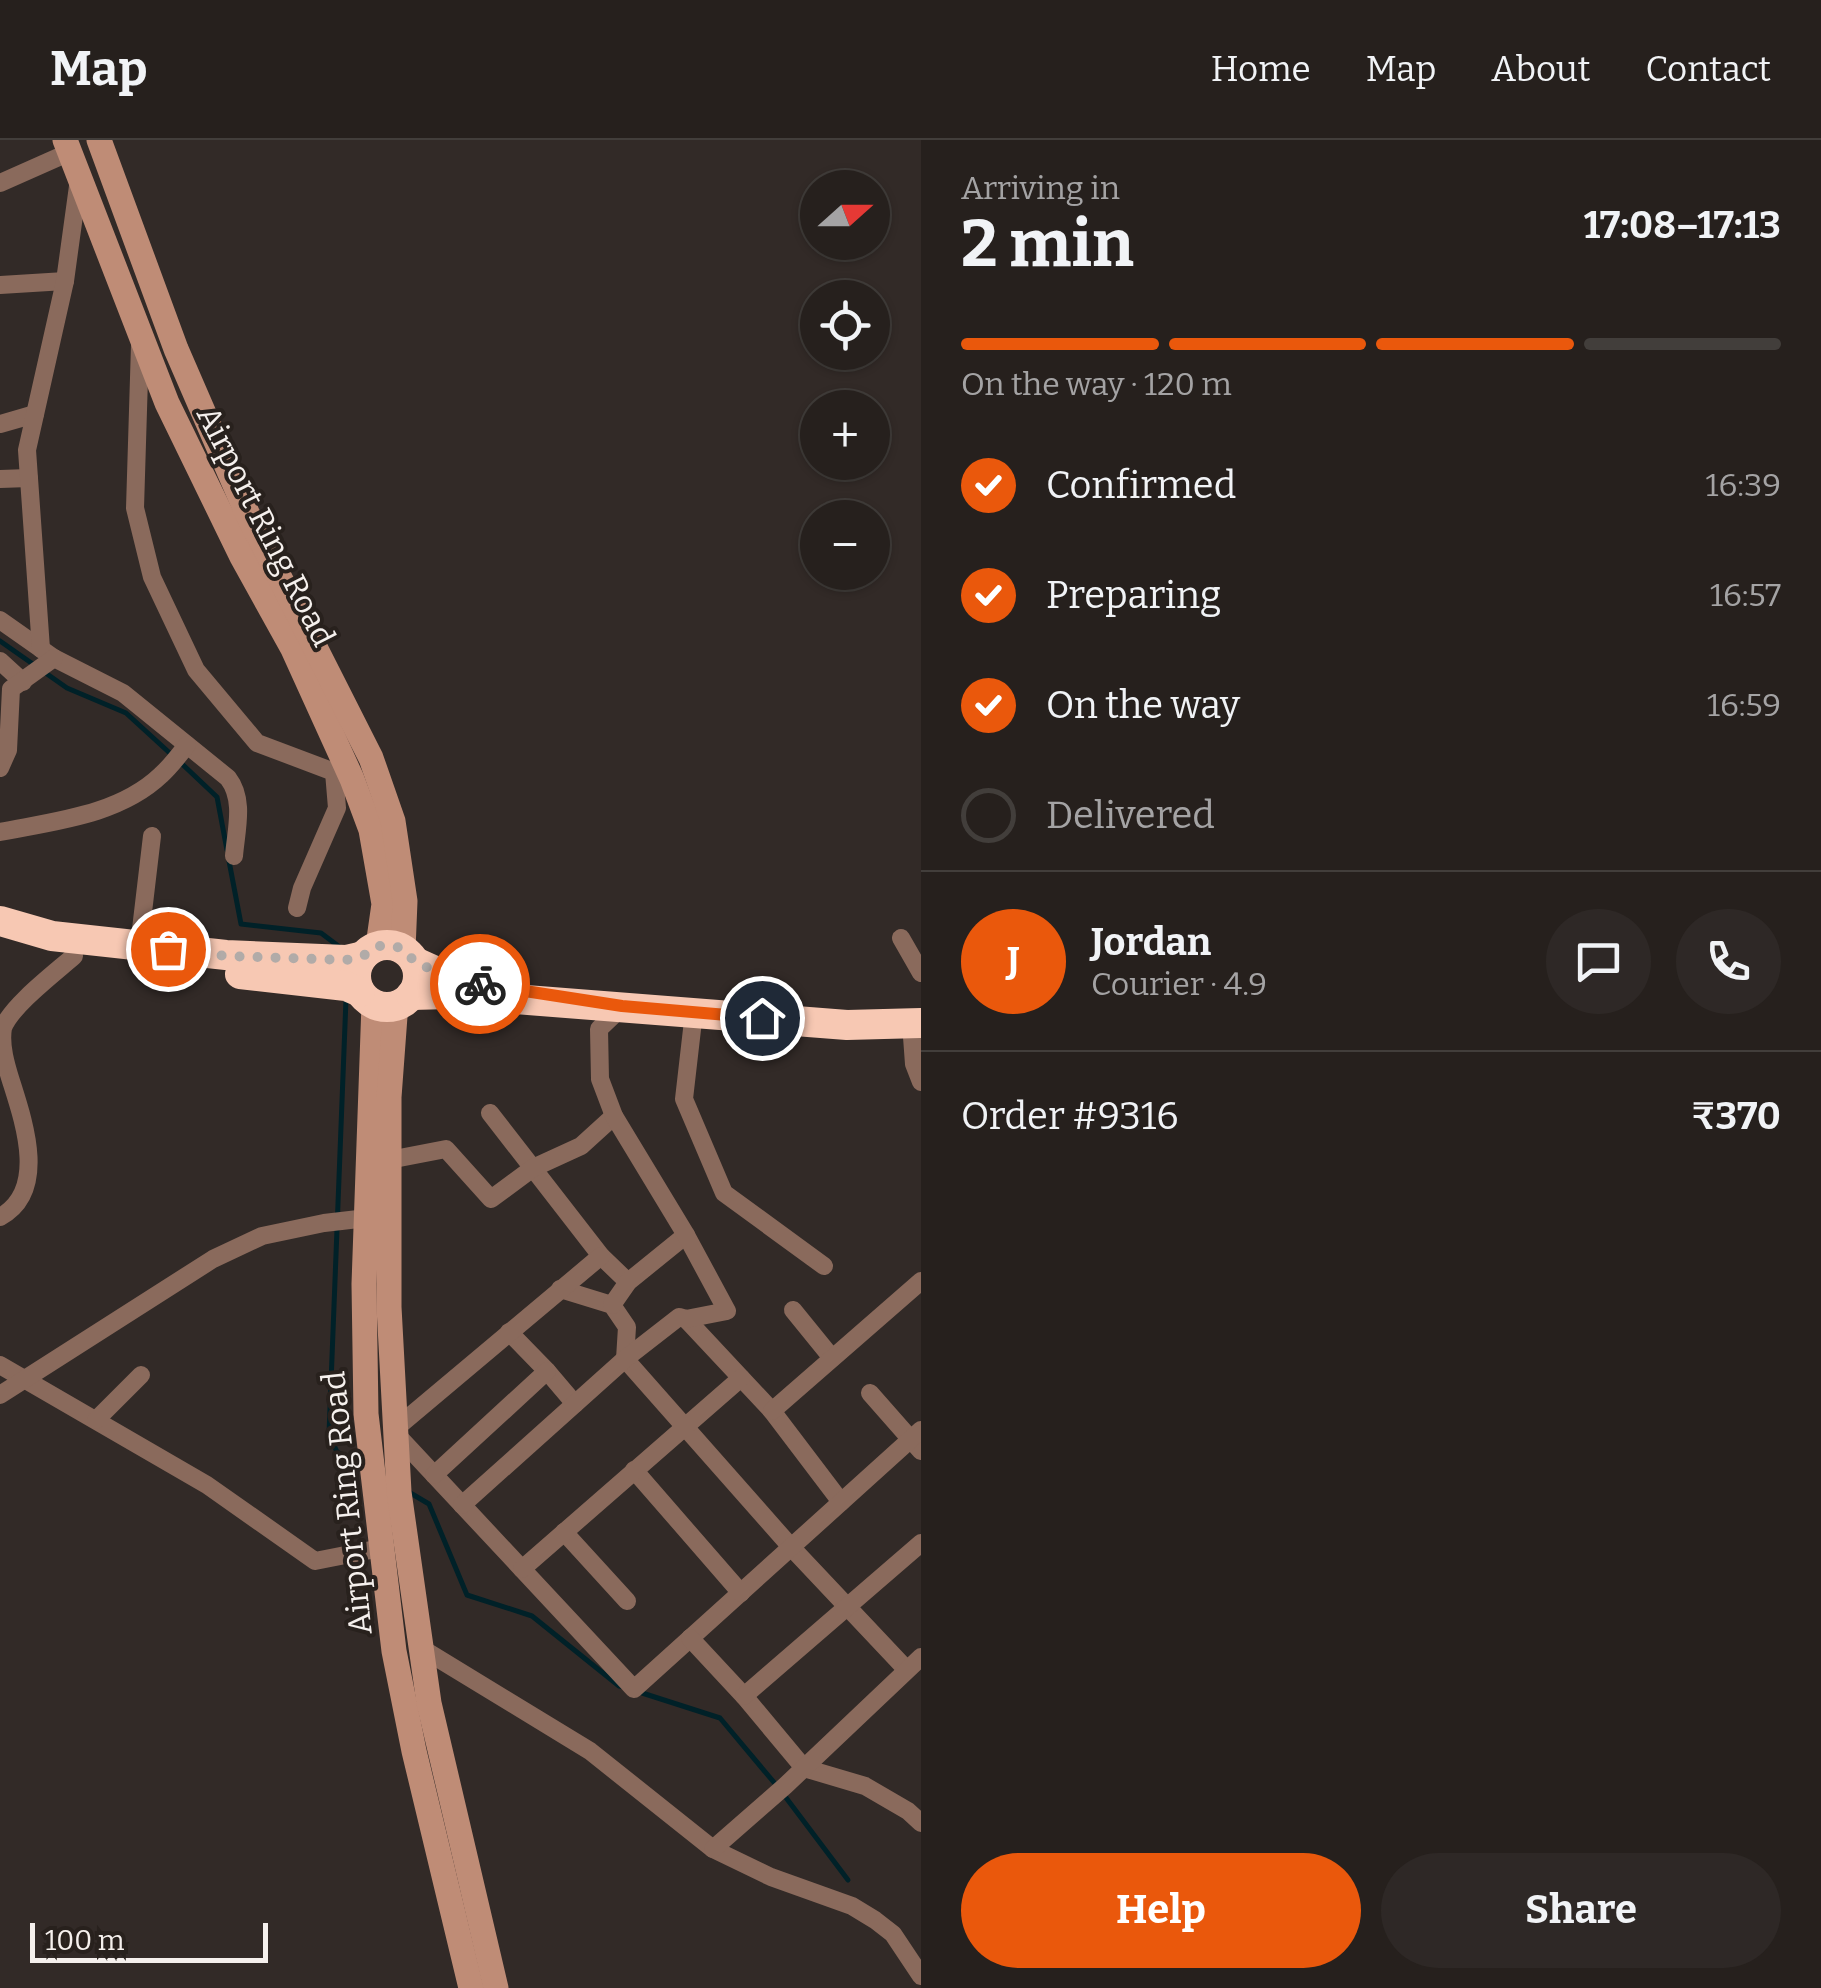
<!DOCTYPE html>
<meta charset="utf-8">
<style>
:root{--surface:#26201d;--page:#2e2826;--text:#f1f3f6;--muted:#a4a3a4;--line:#423e3b;--accent:#ea580c}
body{margin:0;font-family:Bitter,serif;background:var(--page);color:var(--text);height:100vh;display:flex;flex-direction:column;font-size:38px;white-space:nowrap}
*{box-sizing:border-box;margin:0}
p{font-size:32px;color:var(--muted)}
.icon{flex:none;width:55px;height:55px;fill:none;stroke:currentColor;stroke-width:2;stroke-linecap:round;stroke-linejoin:round}
.map{position:relative;flex:1;overflow:hidden}
.side{display:flex;flex-direction:column;background:var(--surface);width:900px}
.side>*{flex:none}
.needle{width:65px;rotate:69deg}
.buttons{position:absolute;left:800px;top:30px;display:grid;gap:20px}
.buttons a{display:grid;place-items:center;width:90px;height:90px;border-radius:50%;background:var(--surface);box-shadow:0 2px 8px #0004,0 0 0 2px var(--line);font-size:50px}
.scale{position:absolute;left:30px;bottom:25px;width:238px;box-sizing:border-box;padding-left:10px;border:5px solid #f5f0ed;border-top:0;font-size:28px;line-height:35px;white-space:nowrap;color:#f5f0ed;-webkit-text-stroke:8px #28211d;paint-order:stroke}
.pin{position:absolute;display:grid;place-items:center;width:85px;height:85px;color:#fff;margin:-42px;border:5px solid #fff;border-radius:50%;box-shadow:0 2px 10px #0007}
.courier{position:absolute;display:grid;place-items:center;width:100px;height:100px;margin:-50px;border:8px solid #ea580c;border-radius:50%;background:#fff;color:#222;box-shadow:0 2px 12px #0007}
.summary em{font-style:normal;font-weight:700}
.summary div{display:flex;flex-direction:column-reverse}
.summary{display:flex;align-items:center;justify-content:space-between;height:170px;padding:0 40px}
h1{font-size:65px;font-weight:700;line-height:75px}
.bar{display:grid;grid-template-columns:repeat(4,1fr);gap:15px 10px;align-content:center;height:120px;padding:0 40px}
.bar i{height:12px;border-radius:8px;background:var(--line)}
.bar .on{background:var(--accent)}
.bar p{grid-column:span 4}
.line{display:flex;align-items:center;gap:25px;padding:0 40px;border-top:2px solid var(--line)}
.line div{flex:1}
.round{display:grid;place-items:center;flex:none;width:105px;height:105px;border-radius:52px;background:var(--page)}
ol{padding:0 40px;list-style:none}
li{display:flex;align-items:center;gap:30px;height:110px}
li p{margin-inline-start:auto}
li .icon{padding:10px;border-radius:50%;background:var(--accent);color:#fff;stroke-width:4}
li:last-child{color:var(--muted)}
li i{width:55px;height:55px;border:5px solid var(--line);border-radius:50%}
.primary-button{display:flex;gap:20px;margin-top:auto;padding:20px 40px}
.primary-button a{flex:1;height:115px;border-radius:60px;background:var(--accent);color:#fff;font-size:40px;font-weight:700;line-height:115px;text-align:center}
.primary-button a+a{background:var(--page);color:var(--text)}
header{display:flex;align-items:center;gap:60px;box-sizing:border-box;height:140px;padding:0 50px;background:var(--surface);border-bottom:2px solid var(--line)}
header strong{font-size:48px}
nav{display:flex;gap:55px;margin-inline-start:auto;font-size:35px}
main{display:flex;flex:1;min-height:0}
.map>svg:first-child{display:block}
.lines{fill:none;stroke-linecap:round;stroke-linejoin:round}
.stream{stroke:#002128;stroke-width:5}
.street{stroke:#8a6a5c;stroke-width:18}
.secondary{stroke:#bf8c76;stroke-width:25}
.highway{stroke:#f7c8b3;stroke-width:30}
.done{stroke:#b1aba8;stroke-width:10;stroke-dasharray:0 18}
.route{stroke:#ea580c;stroke-width:12}
.labels{text-anchor:middle;stroke-width:8;stroke-linejoin:round;paint-order:stroke}
.street-label{font-size:32px;fill:#f5f0ed;stroke:#28211d}
</style>
<header>
<strong>Map</strong>
<nav><a>Home</a><a>Map</a><a>About</a><a>Contact</a></nav>
</header>
<main>
<div class="map">
<svg width="921" height="1848" viewBox="0 0 921 1848">
<rect width="100%" height="100%" fill="#322a27"/>
<g class="lines">
<g class="stream">
<polyline points="0,501 67,548 126,573 173,616"/>
<polyline points="181,623 217,657 227,710"/>
<polyline points="229,721 241,784 321,793 341,808"/>
<polyline points="346,859 329,1294 337,1312 363,1327"/>
<polyline points="407,1351 429,1364 467,1455 532,1476 619,1546 624,1547"/>
<polyline points="639,1552 720,1578 777,1646"/>
<polyline points="784,1655 848,1740"/>
</g>
<g class="street">
<polyline points="0,43 70,12"/>
<polyline points="0,145 65,141"/>
<polyline points="140,205 135,368 152,437 196,530 257,603 334,632 337,668 302,748 297,768"/>
<polyline points="0,284 35,274"/>
<polyline points="0,339 29,338"/>
<path d="M 0,480 L 54,518 L 123,553 L 228,638 C 245,660 236,690 234,716"/>
<polyline points="41,509 27,310 65,141 79,39"/>
<polyline points="0,521 23,542"/>
<polyline points="0,628 8,610 11,549 54,518"/>
<path d="M 0,692 C 55,681 119,675 161,635 C 171,626 179,615 187,605"/>
<polyline points="901,798 921,833"/>
<polyline points="139,806 152,696"/>
<polyline points="694,872 684,959 724,1053 824,1126"/>
<polyline points="911,883 914,924 921,942"/>
<polyline points="490,973 601,1116 628,1142"/>
<polyline points="389,1020 446,1009 491,1059 533,1028 581,1006 614,976"/>
<path d="M 0,1077 C 48,1051 24,982 11,941 C 6,925 0,905 3,888 C 11,866 56,832 74,816"/>
<polyline points="560,1149 612,1165 627,1187 625,1219 791,1407 906,1529"/>
<polyline points="612,1165 628,1142 686,1095"/>
<polyline points="793,1170 832,1218"/>
<polyline points="686,1179 772,1271 841,1362"/>
<polyline points="509,1192 547,1231 575,1264"/>
<polyline points="0,1225 207,1345 315,1421 381,1408"/>
<polyline points="870,1253 921,1311"/>
<polyline points="0,1255 213,1119 262,1096 324,1083 367,1078"/>
<polyline points="772,1271 921,1141"/>
<polyline points="96,1280 141,1235"/>
<polyline points="396,1288 601,1116"/>
<polyline points="396,1294 634,1549 921,1290"/>
<polyline points="634,1330 741,1453"/>
<polyline points="434,1335 547,1231"/>
<polyline points="462,1365 625,1219 679,1177 686,1179 727,1171 686,1095 614,976 600,939 599,889 622,867"/>
<polyline points="564,1392 627,1461"/>
<polyline points="522,1429 741,1238"/>
<polyline points="690,1498 744,1556 804,1628 865,1646 908,1671 921,1683"/>
<polyline points="421,1508 590,1611 713,1709 771,1737 852,1766 875,1780 893,1794 921,1836"/>
<polyline points="744,1556 921,1403"/>
<polyline points="713,1709 785,1646 921,1517"/>
</g>
<g class="secondary">
<polyline points="65,0 167,263 242,417 293,509 352,639 371,690 384,764 378,806"/>
<polyline points="99,0 176,209 248,375 371,618 393,681 405,761 403,810"/>
<polyline points="374,864 364,1144 366,1274 394,1511 414,1611 471,1848"/>
<polyline points="398,865 395,876 389,957 389,1167 399,1352 429,1563 496,1848"/>
</g>
<g class="highway">
<polyline points="0,781 52,796 226,815 346,820 363,816"/>
<circle cx="387" cy="836" r="31"/>
<polyline points="415,822 455,840 476,843"/>
<polyline points="240,834 346,846 360,852"/>
<polyline points="411,855 451,854 847,885 921,883"/>
</g>
</g>
<g class="lines">
<polyline class="done" points="168,809 226,816 346,820 363,816 378,806 395,806 404,810 415,822 455,840 480,844"/>
<polyline class="route" points="480,844 622,866 762,878"/>
</g>
<g class="labels">
<g class="street-label">
<text transform="translate(266 386) rotate(63)" y="11">Airport Ring Road</text>
<text transform="translate(347 1363) rotate(-96)" y="11">Airport Ring Road</text>
</g>
</g>
</svg>
<div class="buttons">
<a><svg class="needle" viewBox="-14 -14 28 28"><path d="M0-13l5 13h-10z" fill="#e53935"/><path d="M0 13l5-13h-10z" fill="#a4a3a4"/></svg></a>
<a><svg class="icon" aria-label="locate" viewBox="0 0 24 24"><circle cx="12" cy="12" r="6"/><path d="M12 2v4M12 18v4M2 12h4M18 12h4"/></svg></a>
<a>+</a>
<a>−</a>
</div>
<div class="scale">100 m</div>
<div class="pin" style="left:168px;top:809px;background:#ea580c"><svg class="icon" aria-label="bag" viewBox="0 0 24 24"><path d="M5 8h14l-1 12H6zM9 8a3 3 0 0 1 6 0"/></svg></div>
<div class="pin" style="left:762px;top:878px;background:#1f2937"><svg class="icon" aria-label="home" viewBox="0 0 24 24"><path d="M3 11l9-7 9 7M6 9v11h12V9"/></svg></div>
<div class="courier" style="left:480px;top:844px"><svg class="icon" aria-label="bike" viewBox="0 0 24 24"><circle cx="6" cy="16" r="4"/><circle cx="18" cy="16" r="4"/><path d="M6 16l4-8h5l3 8M10 8l3 8H6M13 5h3"/></svg></div>
</div>
<section class="side">
<div class="summary"><div><h1>2 min</h1><p>Arriving in</p></div><em>17:08–17:13</em></div>
<div class="bar"><i class="on"></i><i class="on"></i><i class="on"></i><i></i><p>On the way · 120 m</p></div>
<ol>
<li><svg class="icon" aria-label="check" viewBox="0 0 24 24"><path d="M5 12l5 5 9-10"/></svg>Confirmed<p>16:39</p></li>
<li><svg class="icon" aria-label="check" viewBox="0 0 24 24"><path d="M5 12l5 5 9-10"/></svg>Preparing<p>16:57</p></li>
<li><svg class="icon" aria-label="check" viewBox="0 0 24 24"><path d="M5 12l5 5 9-10"/></svg>On the way<p>16:59</p></li>
<li><i></i>Delivered</li>
</ol>
<div class="line" style="height:180px"><b class="round" style="background:var(--accent);color:#fff">J</b><div><b>Jordan</b><p>Courier · 4.9</p></div><a class="round"><svg class="icon" aria-label="chat" viewBox="0 0 24 24"><path d="M4 5h16v11H9l-5 4z"/></svg></a><a class="round"><svg class="icon" aria-label="phone" viewBox="0 0 24 24"><path d="M5 4h4l2 5-3 2q2 4 5 5l2-3 5 2v4C11 20 4 13 5 4z"/></svg></a></div>
<div class="line" style="height:130px"><div>Order #9316</div><b>₹370</b></div>
<div class="primary-button"><a>Help</a><a>Share</a></div>
</section>
</main>
